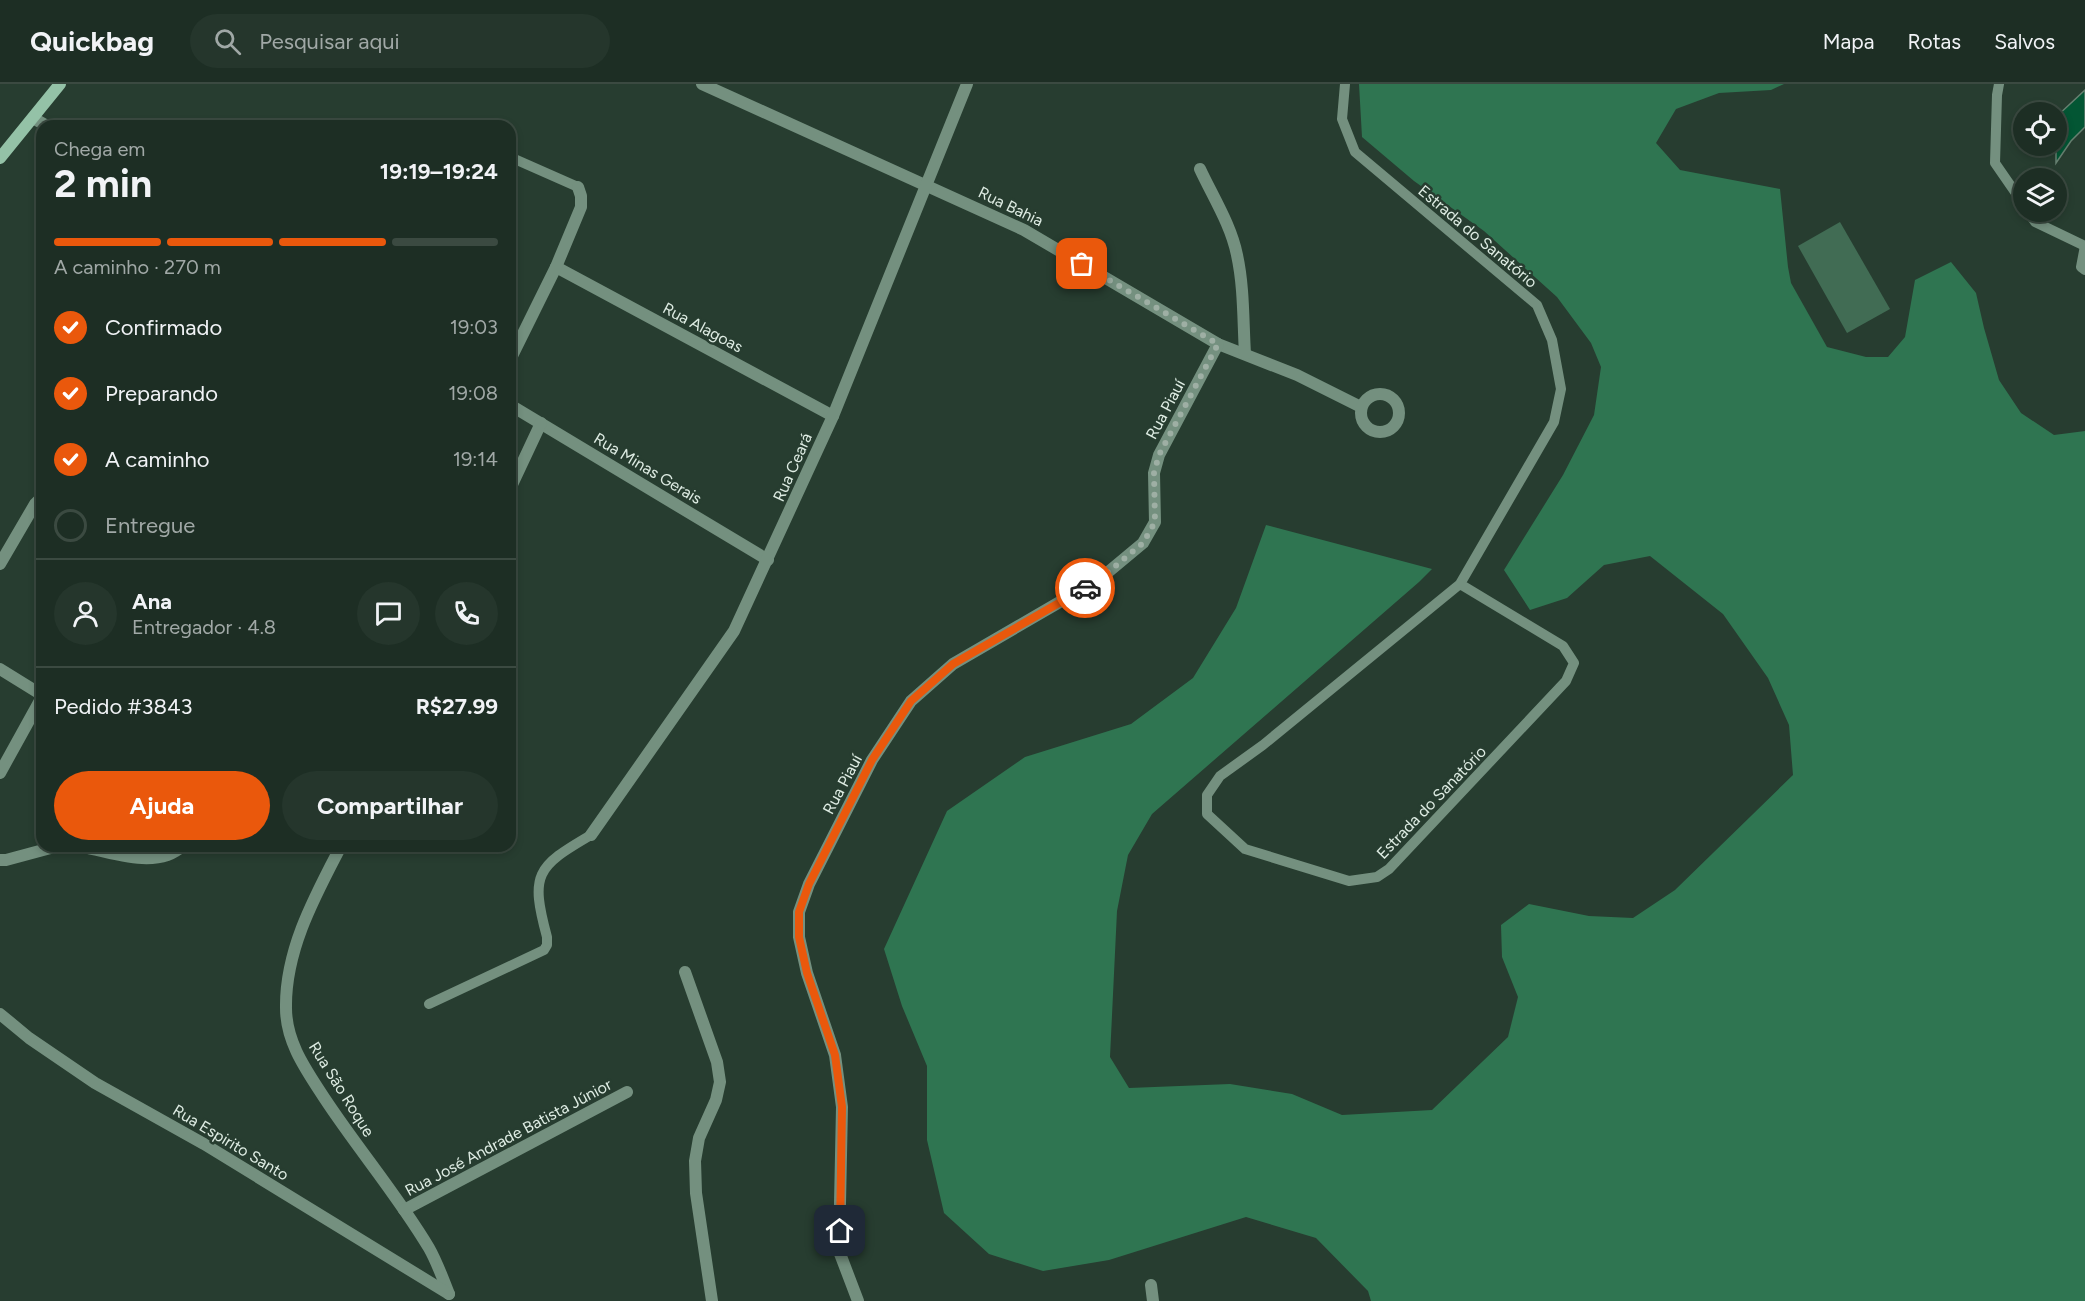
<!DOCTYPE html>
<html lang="pt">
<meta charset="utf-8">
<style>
:root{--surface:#1d2e24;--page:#25362c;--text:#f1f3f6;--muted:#a0a8a6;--line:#3b4a41;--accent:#ea580c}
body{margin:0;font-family:Figtree,sans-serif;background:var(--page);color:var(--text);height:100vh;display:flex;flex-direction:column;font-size:22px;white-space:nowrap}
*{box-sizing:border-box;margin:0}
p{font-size:20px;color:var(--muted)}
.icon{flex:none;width:33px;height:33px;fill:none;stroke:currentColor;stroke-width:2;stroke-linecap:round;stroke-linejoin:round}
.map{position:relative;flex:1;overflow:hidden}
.drawer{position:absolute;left:36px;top:36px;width:480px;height:732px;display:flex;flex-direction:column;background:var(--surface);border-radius:18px;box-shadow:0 3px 9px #0003,0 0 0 2px var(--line)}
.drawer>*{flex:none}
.fabs{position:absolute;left:2013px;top:18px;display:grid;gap:12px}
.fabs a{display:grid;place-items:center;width:54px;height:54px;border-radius:50%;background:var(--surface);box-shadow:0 3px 9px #0003,0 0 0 2px var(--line);font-size:30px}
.pin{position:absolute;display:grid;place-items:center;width:51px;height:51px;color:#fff;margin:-26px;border-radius:12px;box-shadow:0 3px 9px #0006}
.courier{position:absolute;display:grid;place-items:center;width:60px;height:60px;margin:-30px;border:4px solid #ea580c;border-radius:50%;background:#fff;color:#222;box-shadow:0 2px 8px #0007}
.summary em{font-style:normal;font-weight:700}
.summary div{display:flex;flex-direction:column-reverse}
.summary{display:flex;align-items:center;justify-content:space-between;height:102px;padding:0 18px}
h1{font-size:39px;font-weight:700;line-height:45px}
.bar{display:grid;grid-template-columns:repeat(4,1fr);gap:9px 6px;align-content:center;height:72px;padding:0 18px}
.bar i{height:8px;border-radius:4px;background:var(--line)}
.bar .current{background:var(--accent)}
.bar p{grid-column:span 4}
.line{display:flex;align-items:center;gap:15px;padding:0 18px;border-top:2px solid var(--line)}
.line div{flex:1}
.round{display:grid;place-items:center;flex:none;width:63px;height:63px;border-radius:32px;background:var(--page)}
ol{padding:0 18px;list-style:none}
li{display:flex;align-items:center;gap:18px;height:66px}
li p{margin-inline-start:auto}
li .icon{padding:6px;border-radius:50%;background:var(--accent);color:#fff;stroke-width:4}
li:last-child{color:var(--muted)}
li i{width:33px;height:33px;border:3px solid var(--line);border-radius:50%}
.button{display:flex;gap:12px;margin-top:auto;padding:12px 18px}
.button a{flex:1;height:69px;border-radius:36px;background:var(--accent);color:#fff;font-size:24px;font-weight:700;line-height:69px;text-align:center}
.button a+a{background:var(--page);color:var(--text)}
header{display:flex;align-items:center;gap:36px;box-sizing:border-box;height:84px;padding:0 30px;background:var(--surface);border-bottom:2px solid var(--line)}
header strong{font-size:28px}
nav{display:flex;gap:33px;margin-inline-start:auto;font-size:21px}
.search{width:420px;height:54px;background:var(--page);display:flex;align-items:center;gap:15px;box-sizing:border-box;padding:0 21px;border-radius:33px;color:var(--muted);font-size:22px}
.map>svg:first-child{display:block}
.green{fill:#416c54}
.forest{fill:#2f7551}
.building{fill:#035634;stroke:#678071;stroke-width:1.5}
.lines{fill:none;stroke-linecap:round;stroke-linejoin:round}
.service{stroke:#74907f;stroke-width:10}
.minor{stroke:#74907f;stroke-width:12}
.secondary{stroke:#94c2a7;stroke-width:12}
.done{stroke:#9eafa4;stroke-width:6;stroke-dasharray:0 10.8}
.route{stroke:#ea580c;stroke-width:8}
.labels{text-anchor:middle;stroke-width:5;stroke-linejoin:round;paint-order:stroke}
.street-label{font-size:16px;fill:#deece3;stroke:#273d30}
</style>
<header>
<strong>Quickbag</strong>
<div class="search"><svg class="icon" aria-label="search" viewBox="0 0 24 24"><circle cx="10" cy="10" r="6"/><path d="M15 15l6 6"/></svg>Pesquisar aqui</div>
<nav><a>Mapa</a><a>Rotas</a><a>Salvos</a></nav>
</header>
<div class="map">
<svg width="2085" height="1217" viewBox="0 0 2085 1217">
<rect width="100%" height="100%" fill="#273d30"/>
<polygon class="green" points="1840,138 1890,225 1847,249 1798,162"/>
<polygon class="forest" points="1359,0 1784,0 1771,6 1719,9 1676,25 1656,59 1680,86 1780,105 1788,183 1791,199 1827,263 1866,273 1888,273 1905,253 1915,196 1951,178 1976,209 1984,244 1999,296 2021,329 2054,351 2085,347 2085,1217 1371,1217 1368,1207 1316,1154 1246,1133 1109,1176 1043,1187 989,1170 944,1129 927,1056 927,982 902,922 884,865 947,727 1025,673 1131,640 1193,594 1236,524 1266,441 1432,485 1419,498 1152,730 1128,771 1117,827 1110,973 1129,1004 1230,1000 1292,1010 1342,1031 1432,1026 1508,953 1518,913 1502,873 1501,841 1529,820 1589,832 1633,834 1675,806 1793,691 1789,641 1768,594 1723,530 1650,472 1604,481 1567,514 1530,526 1504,486 1563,391 1594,331 1601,283 1591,259 1557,213 1484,147 1414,97 1362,53"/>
<polygon class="building" points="2085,6 2085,43 2071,57 2056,79 2056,33"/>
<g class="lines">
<g class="service">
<polyline points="1345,0 1342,35 1355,68 1537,221 1552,256 1561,305 1554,338 1460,500 1263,661 1220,692 1207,711 1207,730 1245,765 1349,797 1377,793 1389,785 1566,597 1574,579 1563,562 1460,500"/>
<polyline points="1999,0 1997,11 1995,79 2024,121"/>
<polyline points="510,73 578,103"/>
<polyline points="2028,128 2035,138 2085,162"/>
<polyline points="2085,162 2081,183 2085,186"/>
<path d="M 429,920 L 544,866 L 547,861 L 547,853 C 530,790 536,783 591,751"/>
</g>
<g class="minor">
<polyline points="702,0 1024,146 1218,260 1297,291 1361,323"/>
<polyline points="33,34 47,42"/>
<path d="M 1200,85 C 1213,113 1231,141 1237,171 C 1244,203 1243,237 1245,270"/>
<polyline points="556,183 833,332"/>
<polyline points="510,276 556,183 581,123 581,112 578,103"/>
<circle cx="1380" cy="329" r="19"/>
<polyline points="510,321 768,476"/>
<polyline points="510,405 541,339"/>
<polyline points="0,480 35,420 42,413"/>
<polyline points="0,585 42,611"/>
<polyline points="0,689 42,613"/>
<polyline points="591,751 734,547 833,332 967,0"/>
<path d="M 80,762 C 109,768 158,786 182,762"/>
<path d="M 341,762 C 315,812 285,866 286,924 C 286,959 307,987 325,1015 C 358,1065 398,1112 429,1164 C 437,1178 443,1195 449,1210"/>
<polyline points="0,776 6,776 58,762"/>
<polyline points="685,888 717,978 720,998 716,1016 699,1054 695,1077 696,1109 712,1217"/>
<polyline points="0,930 29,954 95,999 204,1060 449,1210"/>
<polyline points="404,1126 627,1008"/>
<polyline points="1151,1201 1153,1217"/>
<polyline points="858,1217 839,1167 842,1023 835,971 807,889 799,853 799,828 809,800 872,676 911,617 953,580 1101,494 1143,459 1155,438 1154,389 1159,371 1218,260"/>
</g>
<polyline class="secondary" points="0,74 60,0"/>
</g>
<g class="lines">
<polyline class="done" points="1082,180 1218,260 1159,371 1154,389 1155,438 1143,459 1101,494 1085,504"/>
<polyline class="route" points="840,1147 842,1023 835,971 807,889 799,853 799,828 809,800 872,676 911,617 953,580 1085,504"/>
</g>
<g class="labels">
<g class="street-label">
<text transform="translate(1011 122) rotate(26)" y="6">Rua Bahia</text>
<text transform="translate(1478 152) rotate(40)" y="6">Estrada do Sanatório</text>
<text transform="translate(703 243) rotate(28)" y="6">Rua Alagoas</text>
<text transform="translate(1165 325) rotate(-62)" y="6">Rua Piauí</text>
<text transform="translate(792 383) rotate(-66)" y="6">Rua Ceará</text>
<text transform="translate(648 384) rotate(31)" y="6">Rua Minas Gerais</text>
<text transform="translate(842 700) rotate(-62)" y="6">Rua Piauí</text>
<text transform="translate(1431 718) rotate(-46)" y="6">Estrada do Sanatório</text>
<text transform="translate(342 1005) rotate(58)" y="6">Rua São Roque</text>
<text transform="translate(508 1053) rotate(-28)" y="6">Rua José Andrade Batista Júnior</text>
<text transform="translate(231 1058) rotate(31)" y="6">Rua Espirito Santo</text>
</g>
</g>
</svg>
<div class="fabs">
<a><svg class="icon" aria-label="locate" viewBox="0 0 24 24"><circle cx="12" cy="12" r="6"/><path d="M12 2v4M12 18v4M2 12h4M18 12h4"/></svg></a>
<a><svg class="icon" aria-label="layers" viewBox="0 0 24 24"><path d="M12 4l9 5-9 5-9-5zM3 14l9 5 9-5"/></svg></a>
</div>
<div class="pin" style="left:1082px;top:180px;background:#ea580c"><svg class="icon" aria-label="bag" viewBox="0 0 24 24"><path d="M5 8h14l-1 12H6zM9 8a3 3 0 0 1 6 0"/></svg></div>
<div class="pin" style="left:840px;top:1147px;background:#1f2937"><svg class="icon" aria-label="home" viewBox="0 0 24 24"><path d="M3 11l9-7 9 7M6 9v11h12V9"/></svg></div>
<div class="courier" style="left:1085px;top:504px"><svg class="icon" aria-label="car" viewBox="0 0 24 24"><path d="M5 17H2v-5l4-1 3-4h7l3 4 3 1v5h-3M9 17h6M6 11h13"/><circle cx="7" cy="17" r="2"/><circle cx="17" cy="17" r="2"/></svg></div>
<section class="drawer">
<div class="summary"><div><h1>2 min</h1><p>Chega em</p></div><em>19:19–19:24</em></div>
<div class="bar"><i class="current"></i><i class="current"></i><i class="current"></i><i></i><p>A caminho · 270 m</p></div>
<ol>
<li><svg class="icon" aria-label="check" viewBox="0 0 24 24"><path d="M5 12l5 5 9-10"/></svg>Confirmado<p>19:03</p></li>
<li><svg class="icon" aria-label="check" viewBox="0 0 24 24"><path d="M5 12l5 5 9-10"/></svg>Preparando<p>19:08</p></li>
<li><svg class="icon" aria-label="check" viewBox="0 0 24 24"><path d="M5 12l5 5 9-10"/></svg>A caminho<p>19:14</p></li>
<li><i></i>Entregue</li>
</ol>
<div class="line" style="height:108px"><a class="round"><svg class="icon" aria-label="person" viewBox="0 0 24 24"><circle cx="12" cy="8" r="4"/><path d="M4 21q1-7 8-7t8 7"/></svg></a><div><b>Ana</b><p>Entregador · 4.8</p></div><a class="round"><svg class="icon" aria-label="chat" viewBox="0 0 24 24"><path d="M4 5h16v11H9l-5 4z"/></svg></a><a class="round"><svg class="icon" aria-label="phone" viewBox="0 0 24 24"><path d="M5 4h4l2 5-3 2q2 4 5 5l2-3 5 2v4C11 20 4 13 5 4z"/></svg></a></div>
<div class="line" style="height:78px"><div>Pedido #3843</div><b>R$27.99</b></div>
<div class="button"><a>Ajuda</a><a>Compartilhar</a></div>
</section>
</div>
